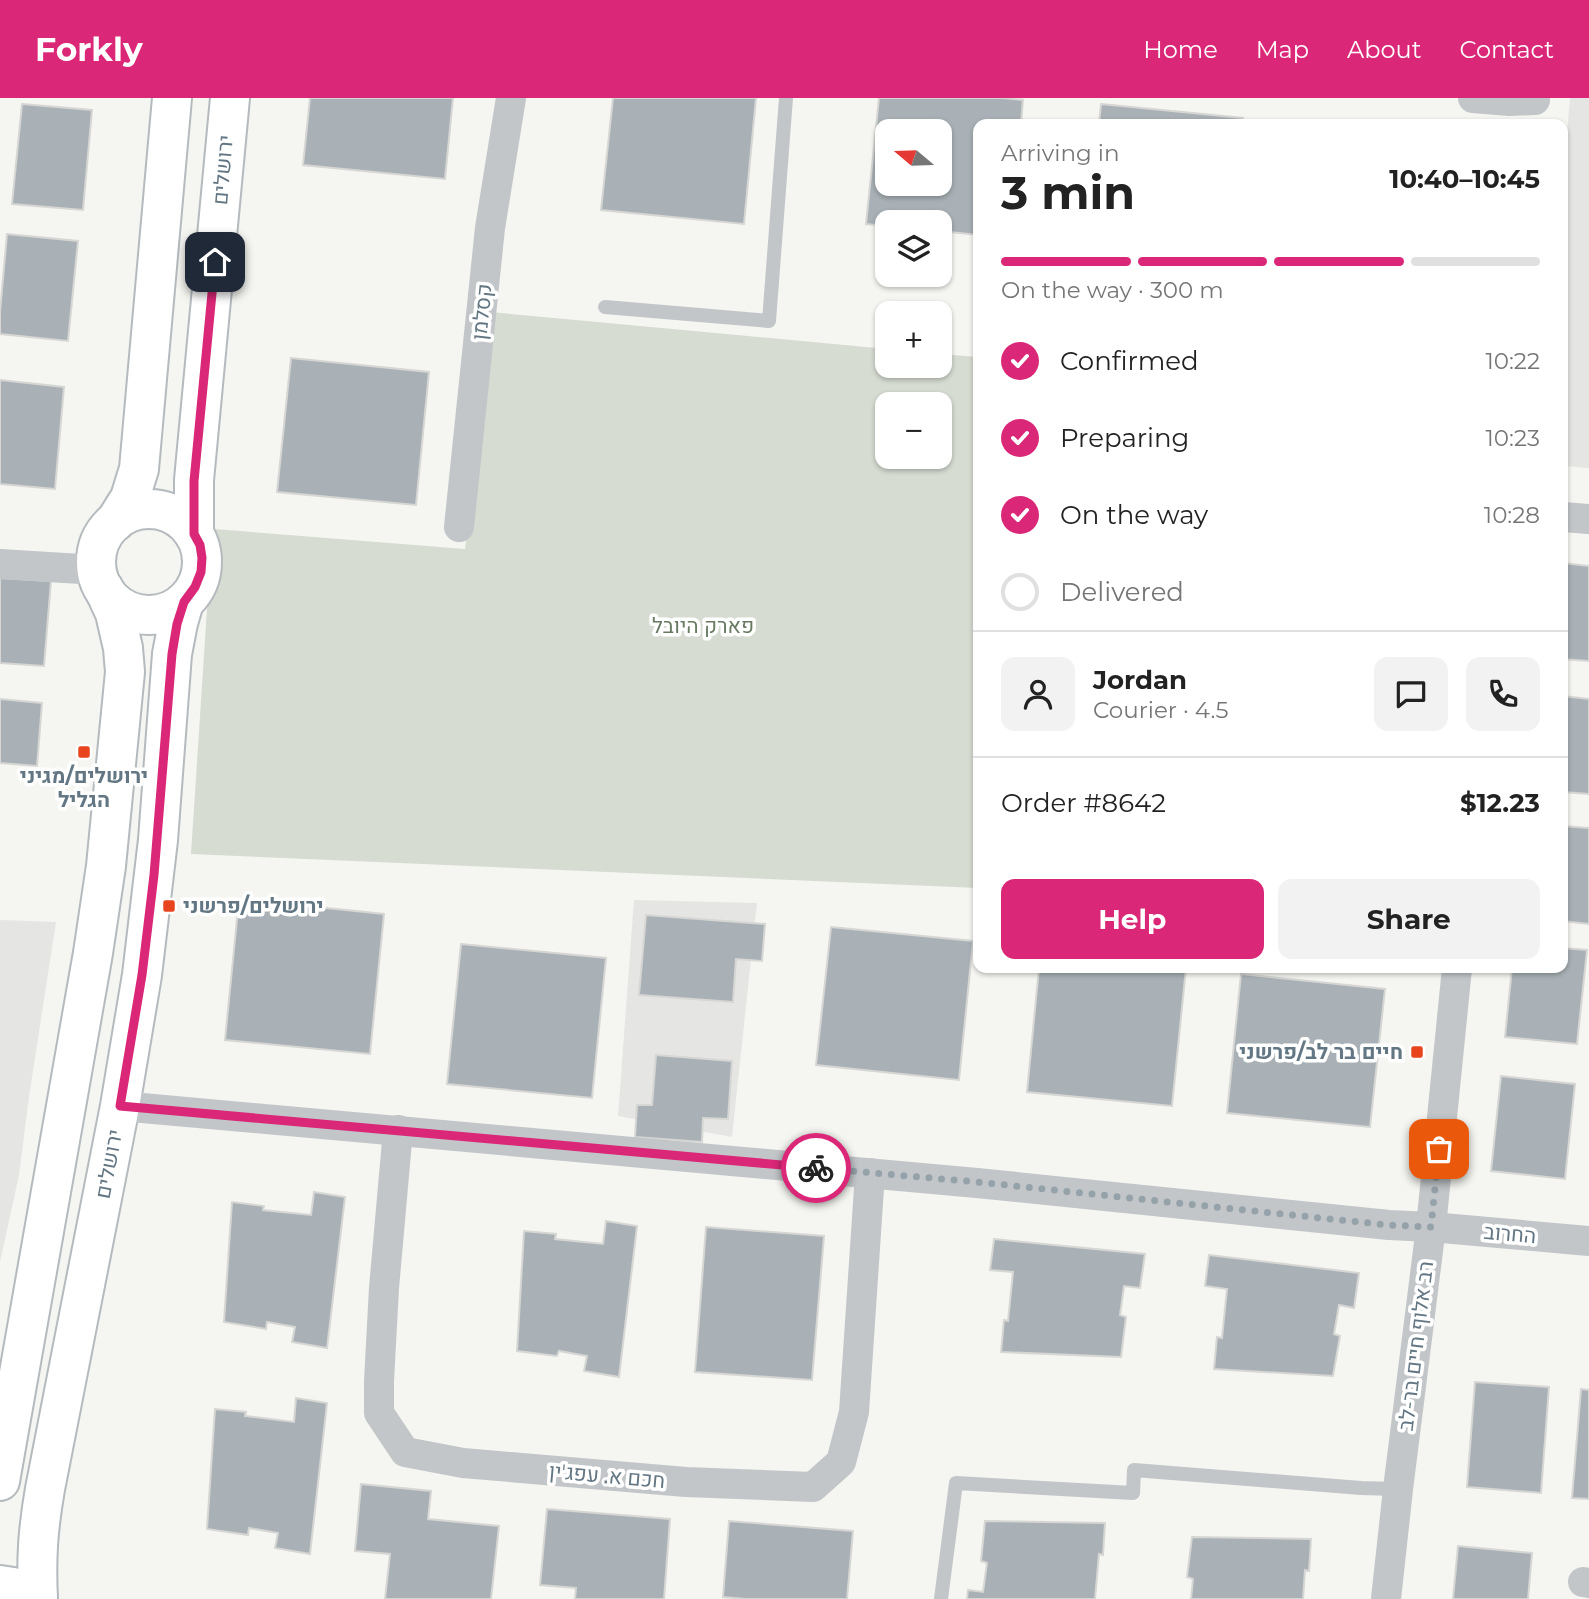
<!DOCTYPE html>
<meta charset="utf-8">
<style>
:root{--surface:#fff;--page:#f2f2f2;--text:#222;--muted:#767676;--line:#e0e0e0;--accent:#db2777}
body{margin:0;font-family:Montserrat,Heebo,sans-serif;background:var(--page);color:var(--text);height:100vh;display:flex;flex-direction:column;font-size:26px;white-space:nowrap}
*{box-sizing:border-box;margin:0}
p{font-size:23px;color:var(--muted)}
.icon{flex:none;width:38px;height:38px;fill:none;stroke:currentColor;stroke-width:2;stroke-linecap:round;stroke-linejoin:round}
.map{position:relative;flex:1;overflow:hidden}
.side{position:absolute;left:973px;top:21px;width:595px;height:854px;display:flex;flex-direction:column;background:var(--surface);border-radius:14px;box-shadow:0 2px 5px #0004}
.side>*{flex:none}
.needle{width:46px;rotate:289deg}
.fabs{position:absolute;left:875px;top:21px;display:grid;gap:14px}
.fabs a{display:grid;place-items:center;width:77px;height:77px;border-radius:14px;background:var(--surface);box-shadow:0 2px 5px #0004;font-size:35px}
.pin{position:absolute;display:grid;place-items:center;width:60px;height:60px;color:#fff;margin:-30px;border-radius:14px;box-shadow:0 4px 10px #0006}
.courier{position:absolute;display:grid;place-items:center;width:70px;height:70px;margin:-35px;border:5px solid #db2777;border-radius:50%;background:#fff;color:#222;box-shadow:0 2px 9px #0007}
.overview em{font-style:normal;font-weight:700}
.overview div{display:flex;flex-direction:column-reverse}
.overview{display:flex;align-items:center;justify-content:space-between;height:119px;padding:0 28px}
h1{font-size:46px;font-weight:700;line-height:52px}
.bar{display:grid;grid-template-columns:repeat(4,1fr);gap:10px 7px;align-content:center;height:84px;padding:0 28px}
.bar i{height:9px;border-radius:5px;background:var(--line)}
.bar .current{background:var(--accent)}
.bar p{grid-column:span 4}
.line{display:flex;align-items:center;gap:18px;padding:0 28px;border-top:2px solid var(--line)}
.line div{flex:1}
.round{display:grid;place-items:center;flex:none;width:74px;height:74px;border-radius:14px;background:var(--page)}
ol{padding:0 28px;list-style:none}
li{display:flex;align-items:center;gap:21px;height:77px}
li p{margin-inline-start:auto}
li .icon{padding:7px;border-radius:50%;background:var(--accent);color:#fff;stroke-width:4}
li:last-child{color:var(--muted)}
li i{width:38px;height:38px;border:4px solid var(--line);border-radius:50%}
.button{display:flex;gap:14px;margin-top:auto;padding:14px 28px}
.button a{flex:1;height:80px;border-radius:14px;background:var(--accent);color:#fff;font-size:28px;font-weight:700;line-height:80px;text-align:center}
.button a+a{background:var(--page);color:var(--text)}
header{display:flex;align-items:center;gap:42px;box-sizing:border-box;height:98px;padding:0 35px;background:var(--accent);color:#fff}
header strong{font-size:33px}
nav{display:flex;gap:38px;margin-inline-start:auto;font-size:24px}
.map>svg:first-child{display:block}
.built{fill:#e5e6e4}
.green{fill:#d6dcd2;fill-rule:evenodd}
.building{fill:#a9b1b6;stroke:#d6d6d4;stroke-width:2;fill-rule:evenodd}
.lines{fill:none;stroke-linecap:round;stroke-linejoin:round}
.secondary-casing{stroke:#b4babe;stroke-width:42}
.lane{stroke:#c2c6c9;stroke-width:14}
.street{stroke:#c2c6c9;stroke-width:30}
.secondary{stroke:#fff;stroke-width:38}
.done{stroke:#96a2aa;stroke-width:7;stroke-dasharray:0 12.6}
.route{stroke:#db2777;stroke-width:9}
.poi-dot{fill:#e8451e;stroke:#fff;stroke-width:2.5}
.labels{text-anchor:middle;stroke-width:7;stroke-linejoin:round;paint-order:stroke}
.street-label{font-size:21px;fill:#637683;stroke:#fff}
.park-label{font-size:21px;fill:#687a62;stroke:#fff}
.poi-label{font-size:21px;font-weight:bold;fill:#637683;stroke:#fff}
</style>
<header>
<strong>Forkly</strong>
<nav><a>Home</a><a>Map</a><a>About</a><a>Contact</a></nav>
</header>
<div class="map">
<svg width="1589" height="1501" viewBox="0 0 1589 1501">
<rect width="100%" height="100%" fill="#f5f5f1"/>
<g class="built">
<polygon points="1570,0 1589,0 1589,370 1563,368 1563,84"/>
<polygon points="634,802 757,805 732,1039 618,1018"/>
<polygon points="0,822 56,824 29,999 19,1077 0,1164"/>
</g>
<path class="green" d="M 490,214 L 887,251 L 887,268 L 940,268 L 940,256 L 978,259 L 978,790 L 191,756 L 207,511 L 217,478 L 214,431 L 465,451 ZM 887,306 L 940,306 L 940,359 L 887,359 Z"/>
<g class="building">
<polygon points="310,0 453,0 445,81 303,67"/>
<polygon points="613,0 756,0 744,126 601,112"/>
<path d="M 879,0 L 1003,0 L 1023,2 L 1021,26 L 978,26 L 978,137 L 940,133 L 940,124 L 887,124 L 887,128 L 866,126 ZM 887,33 L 940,33 L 940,86 L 887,86 Z"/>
<polygon points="22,6 92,12 83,112 12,106"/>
<polygon points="1101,6 1243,20 1242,26 1099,26"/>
<polygon points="7,136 78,143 68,243 0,236 0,214"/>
<polygon points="291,260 429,274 416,407 277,394"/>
<polygon points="0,282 64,289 55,391 0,386"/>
<polygon points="1563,465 1589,468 1589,563 1563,561"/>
<polygon points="0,480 51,483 44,568 0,565"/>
<polygon points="1563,598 1589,601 1589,696 1563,694"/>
<polygon points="0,601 42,605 37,668 0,665"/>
<polygon points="1563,728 1589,730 1589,826 1563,823"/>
<polygon points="239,801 384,816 370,956 225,942"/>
<polygon points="646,817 765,826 762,863 736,861 733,904 639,897"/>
<polygon points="831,829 973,843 959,982 816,967"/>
<polygon points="461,846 606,860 592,1000 447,986"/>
<polygon points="1563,850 1587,852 1577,946 1505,939 1512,870 1563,870"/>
<polygon points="1039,870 1186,870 1172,1008 1027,994"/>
<polygon points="1241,876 1385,891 1370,1029 1227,1015"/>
<polygon points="656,957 732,963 728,1021 703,1020 702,1044 635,1039 637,1007 652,1007"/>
<polygon points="1501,978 1575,986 1565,1081 1491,1073"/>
<polygon points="314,1094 345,1099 327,1250 292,1244 295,1229 267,1224 266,1231 224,1224 232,1104 264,1108 263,1112 311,1117"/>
<polygon points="606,1123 637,1128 619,1279 584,1273 587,1258 559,1253 557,1258 517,1253 524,1133 556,1136 555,1141 603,1146"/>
<polygon points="706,1129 824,1138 812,1282 695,1274"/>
<polygon points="994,1141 1145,1156 1140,1190 1124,1188 1120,1217 1126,1219 1121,1259 1001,1254 1004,1222 1008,1223 1013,1174 990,1172"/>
<polygon points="1209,1157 1359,1175 1354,1210 1339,1207 1334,1236 1340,1238 1333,1278 1214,1271 1217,1239 1222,1240 1227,1191 1205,1188"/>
<polygon points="1475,1284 1549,1289 1541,1395 1467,1389"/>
<polygon points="1581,1291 1589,1292 1589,1401 1572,1400"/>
<polygon points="296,1300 327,1305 310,1456 275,1450 278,1435 249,1430 248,1437 207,1431 215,1311 246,1314 245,1318 294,1324"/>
<polygon points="361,1386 431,1393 428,1421 499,1428 491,1501 385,1501 390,1456 355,1453"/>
<polygon points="547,1411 670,1421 664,1501 575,1501 576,1490 540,1487"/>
<polygon points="729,1423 853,1433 847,1501 746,1501 723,1499"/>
<polygon points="985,1423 1105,1425 1103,1457 1099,1456 1095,1501 967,1501 968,1492 983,1494 987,1465 981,1463"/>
<polygon points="1192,1439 1311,1441 1309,1473 1305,1472 1303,1501 1191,1501 1193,1481 1187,1479"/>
<polygon points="1458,1448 1532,1455 1528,1501 1453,1501"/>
</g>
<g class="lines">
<g class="secondary-casing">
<g id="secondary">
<circle cx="149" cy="464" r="53"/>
<polyline points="115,424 130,400 139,371 172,0"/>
<polyline points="194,436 194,382 230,0"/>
<polyline points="0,1383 93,855 106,768 125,574 123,550 115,515 104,491"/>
<polyline points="0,1487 13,1489 38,1501"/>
<path d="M 38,1501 C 36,1461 38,1431 45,1391 L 120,1008 L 142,877 L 158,742 L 172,556 L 178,525 L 184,504"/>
</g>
</g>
<g class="lane">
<polyline points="605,209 769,223 786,0"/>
<polyline points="941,1501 956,1385 1133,1395 1134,1372 1361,1390 1398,1391"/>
</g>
<g class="street">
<polyline points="1473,0 1510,3 1535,2"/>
<polyline points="1563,419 1589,421"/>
<polyline points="459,429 490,130 511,0"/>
<polyline points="0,466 97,472"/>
<polyline points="120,1008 977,1085 1389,1127 1431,1129 1589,1143"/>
<polyline points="398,1032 384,1190 379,1283 379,1315 405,1354 463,1365 686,1384 813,1389 841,1364 854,1314 870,1075"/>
<polyline points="1583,1484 1589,1485"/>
<polyline points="1386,1501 1398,1391 1431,1129 1457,870"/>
</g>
<use href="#secondary" class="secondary"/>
</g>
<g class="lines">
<polyline class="done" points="816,1070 977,1084 1388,1127 1431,1129 1439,1051"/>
<polyline class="route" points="215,164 194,383 194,436 200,447 202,460 201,474 195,489 184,504 177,526 172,556 154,777 142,877 120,1008 816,1070"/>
</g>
<g class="poi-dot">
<rect x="77" y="647" width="14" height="14" rx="3.5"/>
<rect x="162" y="801" width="14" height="14" rx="3.5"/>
<rect x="1410" y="947" width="14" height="14" rx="3.5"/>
</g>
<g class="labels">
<g class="street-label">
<text transform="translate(223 72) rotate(-85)" y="7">ירושלים</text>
<text transform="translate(482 214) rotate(-84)" y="7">קסלמן</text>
<text transform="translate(109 1066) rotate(-79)" y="7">ירושלים</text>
<text transform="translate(1510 1136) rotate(5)" y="7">החרוב</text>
<text transform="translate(1416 1248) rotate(-83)" y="7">רב אלוף חיים בר-לב</text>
<text transform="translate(607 1378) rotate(5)" y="7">חכם א. עפג'ין</text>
</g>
<g class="park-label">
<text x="703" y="535">פארק היובל</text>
</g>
<g class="poi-label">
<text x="84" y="685">ירושלים/מגיני<tspan x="84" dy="24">הגליל</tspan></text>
<text x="183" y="815" text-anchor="start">ירושלים/פרשני</text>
<text x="1403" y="961" text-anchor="end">חיים בר לב/פרשני</text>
</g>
</g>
</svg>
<div class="fabs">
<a><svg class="needle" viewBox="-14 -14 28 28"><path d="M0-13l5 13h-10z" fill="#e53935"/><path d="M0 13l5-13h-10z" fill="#767676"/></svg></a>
<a><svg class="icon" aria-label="layers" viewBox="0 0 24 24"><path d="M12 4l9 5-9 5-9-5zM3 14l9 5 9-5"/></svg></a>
<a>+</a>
<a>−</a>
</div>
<div class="pin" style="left:1439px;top:1051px;background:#ea580c"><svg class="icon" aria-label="bag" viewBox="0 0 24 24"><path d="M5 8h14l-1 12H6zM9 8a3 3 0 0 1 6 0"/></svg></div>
<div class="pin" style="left:215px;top:164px;background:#1f2937"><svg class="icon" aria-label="home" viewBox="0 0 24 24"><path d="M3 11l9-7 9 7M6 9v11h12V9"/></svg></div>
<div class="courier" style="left:816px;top:1070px"><svg class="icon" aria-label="bike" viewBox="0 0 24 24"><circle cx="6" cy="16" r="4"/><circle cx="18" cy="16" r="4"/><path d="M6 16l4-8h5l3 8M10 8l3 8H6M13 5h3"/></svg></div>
<section class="side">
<div class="overview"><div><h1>3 min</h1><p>Arriving in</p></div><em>10:40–10:45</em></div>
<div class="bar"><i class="current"></i><i class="current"></i><i class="current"></i><i></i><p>On the way · 300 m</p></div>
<ol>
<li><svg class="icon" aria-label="check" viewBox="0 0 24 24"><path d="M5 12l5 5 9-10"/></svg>Confirmed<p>10:22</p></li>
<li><svg class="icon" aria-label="check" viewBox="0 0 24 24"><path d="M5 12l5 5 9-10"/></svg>Preparing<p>10:23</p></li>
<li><svg class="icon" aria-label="check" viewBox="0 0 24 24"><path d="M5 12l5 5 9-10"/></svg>On the way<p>10:28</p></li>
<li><i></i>Delivered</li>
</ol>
<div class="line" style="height:126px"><a class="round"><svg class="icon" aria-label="person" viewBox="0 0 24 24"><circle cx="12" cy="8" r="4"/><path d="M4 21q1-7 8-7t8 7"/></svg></a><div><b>Jordan</b><p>Courier · 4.5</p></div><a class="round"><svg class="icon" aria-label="chat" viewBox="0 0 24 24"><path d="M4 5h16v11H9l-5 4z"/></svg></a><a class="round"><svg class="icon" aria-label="phone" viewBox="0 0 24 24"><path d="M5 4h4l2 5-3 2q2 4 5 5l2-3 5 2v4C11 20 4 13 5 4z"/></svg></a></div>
<div class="line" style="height:91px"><div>Order #8642</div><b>$12.23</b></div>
<div class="button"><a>Help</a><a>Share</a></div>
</section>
</div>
